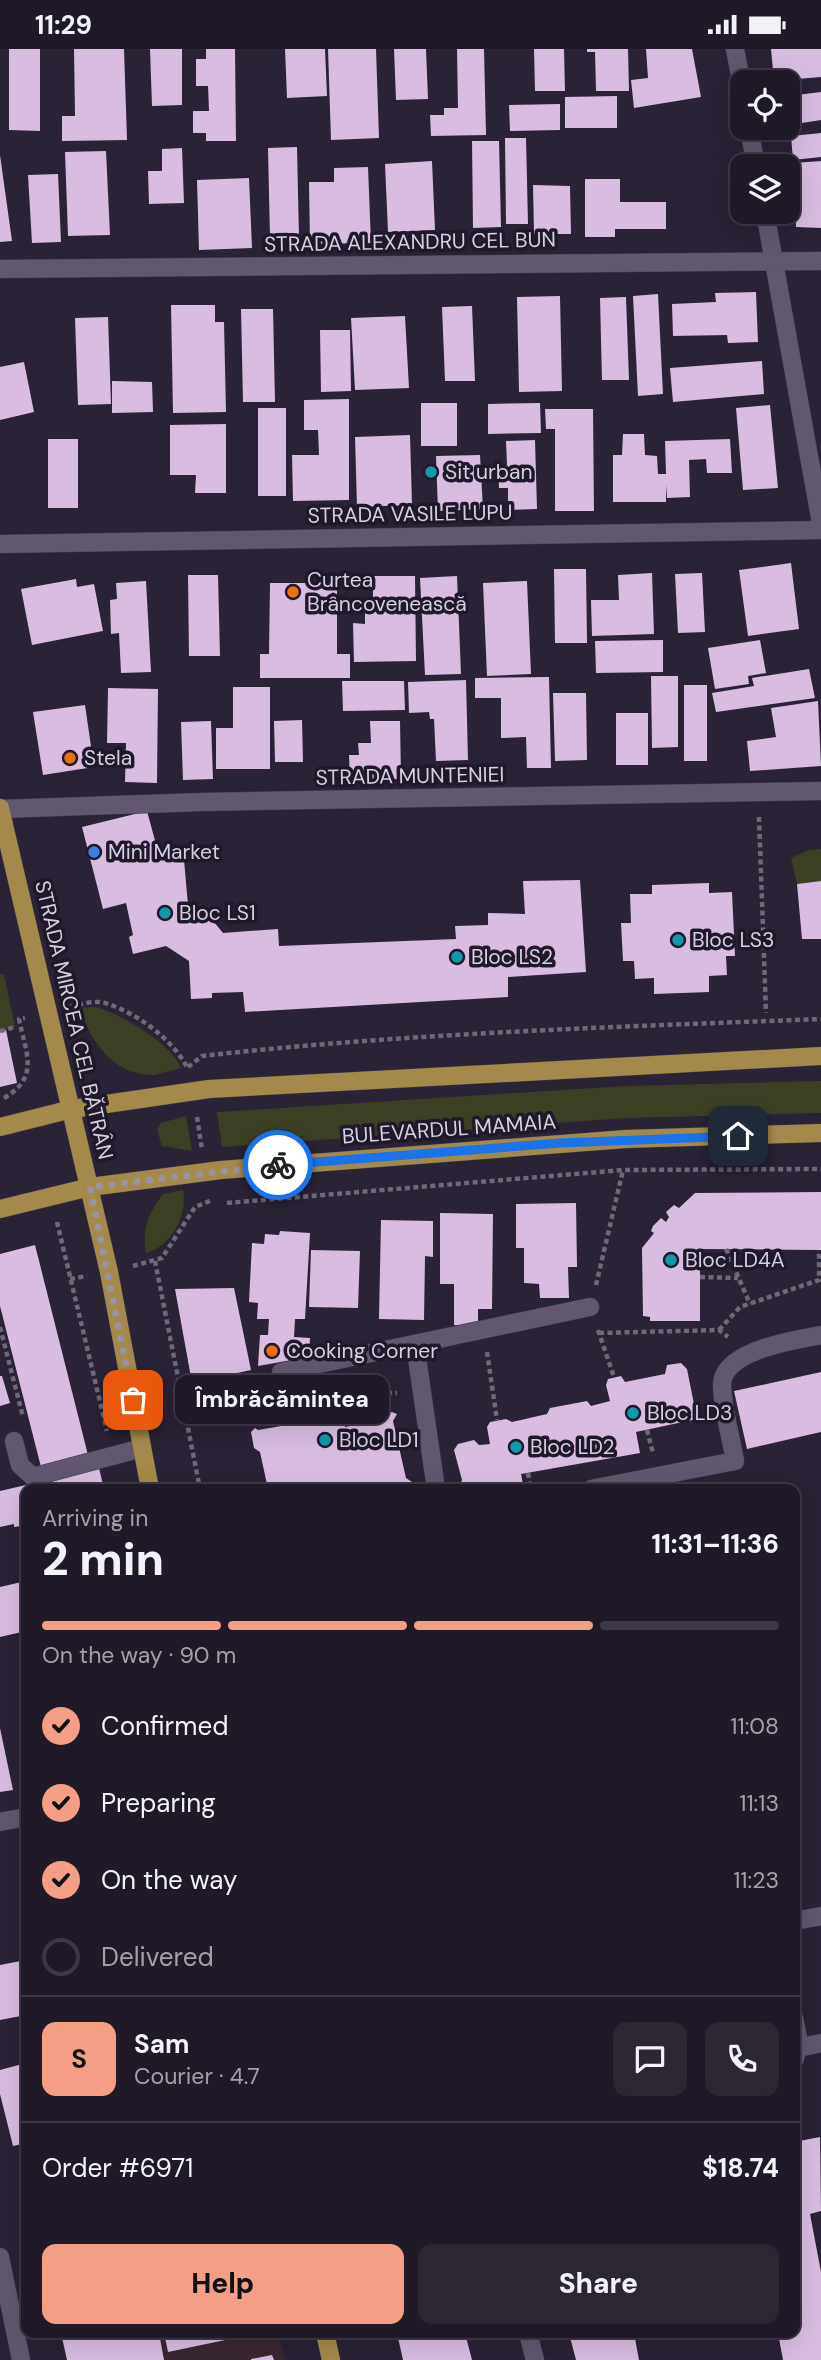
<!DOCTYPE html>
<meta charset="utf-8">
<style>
:root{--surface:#201a28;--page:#2d2734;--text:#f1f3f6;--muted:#a2a1a8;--line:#3d3845;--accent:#f49e86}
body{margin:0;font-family:"DM Sans",sans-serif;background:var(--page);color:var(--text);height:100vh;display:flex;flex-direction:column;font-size:26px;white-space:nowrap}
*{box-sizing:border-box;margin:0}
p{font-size:23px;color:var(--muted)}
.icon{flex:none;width:38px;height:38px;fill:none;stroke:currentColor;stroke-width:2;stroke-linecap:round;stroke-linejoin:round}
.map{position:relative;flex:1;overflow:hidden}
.panel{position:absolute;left:21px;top:1435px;width:779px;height:854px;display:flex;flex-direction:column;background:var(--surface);border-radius:14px;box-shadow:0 7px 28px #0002,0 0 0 2px var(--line)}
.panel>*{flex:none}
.tools{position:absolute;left:730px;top:21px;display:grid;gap:14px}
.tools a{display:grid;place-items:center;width:70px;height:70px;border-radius:14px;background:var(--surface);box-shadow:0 7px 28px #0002,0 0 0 2px var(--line);font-size:35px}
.pin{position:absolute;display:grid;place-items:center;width:60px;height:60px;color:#fff;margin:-30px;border-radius:14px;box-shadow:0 4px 10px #0006}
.courier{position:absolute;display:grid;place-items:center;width:70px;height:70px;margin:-35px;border:5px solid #1a73e8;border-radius:50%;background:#fff;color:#222;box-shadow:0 2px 9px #0007}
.bubble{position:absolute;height:49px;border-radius:14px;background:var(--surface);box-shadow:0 7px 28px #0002,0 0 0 2px var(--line);font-size:23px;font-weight:800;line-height:49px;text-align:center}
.summary em{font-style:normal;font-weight:800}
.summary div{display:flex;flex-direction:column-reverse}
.summary{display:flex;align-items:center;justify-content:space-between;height:119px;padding:0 21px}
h1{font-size:46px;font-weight:800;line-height:52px}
.bar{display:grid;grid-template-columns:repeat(4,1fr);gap:10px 7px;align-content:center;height:84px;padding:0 21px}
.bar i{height:9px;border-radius:5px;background:var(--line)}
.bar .current{background:var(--accent)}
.bar p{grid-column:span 4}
.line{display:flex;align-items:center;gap:18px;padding:0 21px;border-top:2px solid var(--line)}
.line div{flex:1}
.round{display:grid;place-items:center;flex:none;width:74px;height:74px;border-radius:14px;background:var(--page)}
ol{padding:0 21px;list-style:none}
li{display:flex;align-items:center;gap:21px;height:77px}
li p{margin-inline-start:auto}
li .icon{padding:7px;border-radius:50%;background:var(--accent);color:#111;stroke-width:4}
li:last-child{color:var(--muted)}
li i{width:38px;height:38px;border:4px solid var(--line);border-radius:50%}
.cta{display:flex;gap:14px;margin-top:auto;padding:14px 21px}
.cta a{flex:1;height:80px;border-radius:14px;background:var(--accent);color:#111;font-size:28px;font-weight:800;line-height:80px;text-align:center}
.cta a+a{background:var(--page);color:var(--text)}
.status{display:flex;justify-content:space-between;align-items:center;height:49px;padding:0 35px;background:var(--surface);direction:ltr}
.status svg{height:19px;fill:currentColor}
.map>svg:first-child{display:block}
.commercial{fill:#382731}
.green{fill:#3b4025}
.building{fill:#d8bde0}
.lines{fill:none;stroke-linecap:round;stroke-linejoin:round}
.minor-casing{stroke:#443e4e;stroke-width:19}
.major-casing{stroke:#443e4e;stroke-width:19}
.path{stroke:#6e6878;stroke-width:4.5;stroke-dasharray:5 3.5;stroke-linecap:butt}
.minor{stroke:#61586f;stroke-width:18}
.major{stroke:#a38a4a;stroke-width:18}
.done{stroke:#9893a2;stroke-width:7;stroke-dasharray:0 12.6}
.route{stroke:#1a73e8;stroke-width:9}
.culture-dot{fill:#0f9aa8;stroke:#20182b;stroke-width:2.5}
.food-dot{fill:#e8710a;stroke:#20182b;stroke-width:2.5}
.shop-dot{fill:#3f7fe0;stroke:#20182b;stroke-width:2.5}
.labels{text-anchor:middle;stroke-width:7;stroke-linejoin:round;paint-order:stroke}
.street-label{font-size:21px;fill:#d4d0dd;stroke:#20182b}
.poi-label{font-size:21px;fill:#d4d0dd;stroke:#20182b;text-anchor:start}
</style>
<div class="status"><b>11:29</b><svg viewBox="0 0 49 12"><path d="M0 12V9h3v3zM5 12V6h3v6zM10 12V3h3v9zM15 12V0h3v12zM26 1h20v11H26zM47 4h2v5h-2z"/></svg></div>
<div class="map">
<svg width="821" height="2311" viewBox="0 0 821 2311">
<rect width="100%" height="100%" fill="#2a2235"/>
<polygon class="commercial" points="146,2284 279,2284 285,2311 153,2311"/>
<g class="green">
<polygon points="821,800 821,832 797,835 791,809 809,801"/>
<polygon points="0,925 4,925 15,978 0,982"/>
<path d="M 95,958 C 120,964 172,995 181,1019 C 171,1021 158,1027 148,1026 C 111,1023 90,991 80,959 Z"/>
<polygon points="821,1032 821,1064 626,1069 222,1098 217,1063 626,1037"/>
<polygon points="186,1067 192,1102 162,1097 157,1081 161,1074"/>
<path d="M 183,1141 C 188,1165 171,1198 146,1204 C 142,1179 148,1165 163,1145 Z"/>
</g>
<g class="building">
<polygon points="9,0 40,0 40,82 9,81"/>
<polygon points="74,0 124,0 127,91 62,92 62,67 75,67"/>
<polygon points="150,0 182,0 182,56 152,57"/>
<polygon points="206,0 235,0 236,92 206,92 206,84 193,84 193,62 209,62 208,37 196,37 196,10 206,10"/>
<polygon points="285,0 325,0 327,47 287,49"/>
<polygon points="328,0 376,0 379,89 331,91"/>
<polygon points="394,0 426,0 428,50 396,51"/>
<polygon points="457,0 484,0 486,86 431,87 430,66 444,66 444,59 458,59"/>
<polygon points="534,0 564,0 565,42 535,42"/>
<polygon points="587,0 628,0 629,42 596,42 595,3 587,3"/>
<polygon points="646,0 692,0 701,48 634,59 631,31 648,29"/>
<polygon points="771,0 821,0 821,28 774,32"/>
<polygon points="821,43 821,71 789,76 788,47"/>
<polygon points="617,47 617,79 565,79 565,48"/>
<polygon points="560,55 560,81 510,82 509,56"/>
<polygon points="821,84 821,108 793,111 791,87"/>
<polygon points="505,89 526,89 528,175 506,175"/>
<polygon points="472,92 499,92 501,178 473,179"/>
<polygon points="297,98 299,189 270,189 268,99"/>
<polygon points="182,99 184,154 149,155 148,122 162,122 162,100"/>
<polygon points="106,102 110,186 68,187 65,103"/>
<polygon points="0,106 12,192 0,193"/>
<polygon points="432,112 435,181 388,183 385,115"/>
<polygon points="821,112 821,179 796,178 794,114"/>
<polygon points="368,118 371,194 310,195 309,133 334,133 334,119"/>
<polygon points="58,125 61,193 32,194 28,126"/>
<polygon points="249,129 252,199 199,201 197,131"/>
<polygon points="585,130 620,130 620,153 666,153 666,180 615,180 615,188 585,188"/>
<polygon points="533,136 570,137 571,185 534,185"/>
<polygon points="756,243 758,293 728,294 727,286 673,287 672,255 716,253 715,244"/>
<polygon points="658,245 663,345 638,347 633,247"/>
<polygon points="560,247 562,342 519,343 517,248"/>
<polygon points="626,248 629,331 602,331 600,249"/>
<polygon points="171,256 215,256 215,273 224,273 226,363 173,364"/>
<polygon points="472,257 475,332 445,332 442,258"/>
<polygon points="241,260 273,260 275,353 243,353"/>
<polygon points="405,267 409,339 355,341 351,269"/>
<polygon points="108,268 111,355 78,356 75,269"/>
<polygon points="320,281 350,281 351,342 321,343"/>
<polygon points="762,312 764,345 673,353 670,319"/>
<polygon points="24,313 34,363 0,371 0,318"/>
<polygon points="112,332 152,333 153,363 112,364"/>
<polygon points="349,350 349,451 293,452 292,406 319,406 318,381 304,381 304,351"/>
<rect x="421" y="354" width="36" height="43"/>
<polygon points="540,354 541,384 488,385 488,355"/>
<polygon points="770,356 778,439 743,441 736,359"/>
<rect x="258" y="359" width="28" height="88"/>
<polygon points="545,360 593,360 594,462 555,462 555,380 546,380"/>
<polygon points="226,375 226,444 195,444 196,426 170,426 170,376"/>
<polygon points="623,385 644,385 645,406 657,407 658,425 666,425 665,392 730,390 732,424 707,424 706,410 689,411 690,448 667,449 666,436 666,453 613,453 613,406 622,406"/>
<polygon points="410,386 412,456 357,458 355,388"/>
<rect x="48" y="390" width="30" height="69"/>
<polygon points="535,391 537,460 508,461 508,439 499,439 498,417 507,416 506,392"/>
<polygon points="480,406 483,460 438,462 436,407"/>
<polygon points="791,514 799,580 748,587 739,521"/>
<polygon points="554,520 586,520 587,594 555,594"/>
<polygon points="652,524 654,585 592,587 591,551 619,551 618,526"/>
<polygon points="702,524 705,583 678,584 675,525"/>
<polygon points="188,526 218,526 220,607 189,607"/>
<polygon points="373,527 415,527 416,612 354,613 353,574 365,575 365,550 373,550"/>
<polygon points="457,527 461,625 425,626 420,529"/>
<polygon points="76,530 77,538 94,535 103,582 32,596 21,540"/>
<polygon points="146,532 151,623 121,624 119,584 111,585 110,551 117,550 116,534"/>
<polygon points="527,532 531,625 487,627 483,534"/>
<polygon points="270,534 337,534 337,605 350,605 350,629 260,629 260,605 269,605"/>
<polygon points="663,591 663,623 596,624 595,592"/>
<polygon points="760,591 766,624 748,627 749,635 715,640 708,599"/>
<polygon points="809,620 815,649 716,663 712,644 754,637 752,629"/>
<polygon points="651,627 678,627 678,698 652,699"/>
<polygon points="549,628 551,719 527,719 526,688 501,689 501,649 475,649 475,629"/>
<polygon points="466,631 468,711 436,712 434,670 430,670 429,663 409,664 408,633"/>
<polygon points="342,632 404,632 405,661 343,662"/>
<rect x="684" y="636" width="23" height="76"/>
<polygon points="233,638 270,638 270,720 216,720 216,679 233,679"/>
<polygon points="108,639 158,640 157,734 125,733 126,694 107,694"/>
<polygon points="553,644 586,644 587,711 555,712"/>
<polygon points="818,652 821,717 750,722 747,692 776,688 771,659"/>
<polygon points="85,656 94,718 43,726 33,663"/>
<rect x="616" y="664" width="32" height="52"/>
<polygon points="302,671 303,713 275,713 274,672"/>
<polygon points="211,672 213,730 183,731 181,673"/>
<polygon points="370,672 400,672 401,730 350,731 349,706 359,706 358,694 371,694"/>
<polygon points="147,762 160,810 178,806 184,811 188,856 209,867 223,884 278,880 279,897 456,890 455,877 488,876 488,864 525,865 523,832 580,831 586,923 508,928 508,948 245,963 243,943 212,944 212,949 191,950 189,912 166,897 133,905 129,888 133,886 126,854 103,860 82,778"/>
<polygon points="821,832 821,890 802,890 797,835"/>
<polygon points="709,834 709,844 732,843 735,907 726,907 727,926 709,927 709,943 654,945 654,929 635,930 634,912 623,912 621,874 631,874 630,845 652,845 652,836"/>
<polygon points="6,981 17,1034 0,1038 0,982"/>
<polygon points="821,1143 821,1201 700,1200 700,1272 650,1272 650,1268 643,1267 642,1199 654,1184 651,1182 653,1177 661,1169 666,1173 669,1168 666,1163 674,1156 679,1159 695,1144"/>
<polygon points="576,1154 577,1218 568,1218 569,1249 540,1249 539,1235 524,1234 524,1199 516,1199 516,1155"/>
<polygon points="440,1164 493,1165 492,1260 478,1260 478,1277 454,1276 454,1235 440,1235"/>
<polygon points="381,1171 433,1172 433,1208 425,1207 424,1271 379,1270"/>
<polygon points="280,1182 310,1184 305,1270 295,1270 294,1288 310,1289 309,1308 258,1317 260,1286 268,1286 269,1270 257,1270 258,1254 249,1253 252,1194 264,1195 265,1185 279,1186"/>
<polygon points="35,1196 88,1406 41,1418 0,1257 0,1205"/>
<polygon points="311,1201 360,1202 358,1259 309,1258"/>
<polygon points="234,1239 251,1321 192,1334 175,1240"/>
<polygon points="681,1314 687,1320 697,1370 636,1383 640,1404 521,1425 524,1440 458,1440 462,1431 454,1401 458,1395 474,1391 479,1396 490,1395 487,1378 490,1373 506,1370 512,1373 547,1365 550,1359 587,1352 591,1357 610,1352 606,1336 608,1330 621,1327 625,1333 665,1325 667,1316"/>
<polygon points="821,1323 821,1383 747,1400 734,1342"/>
<polygon points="0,1327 2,1327 10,1354 0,1357"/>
<polygon points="340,1356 346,1362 343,1369 345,1378 374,1372 377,1366 392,1363 397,1365 393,1372 406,1429 412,1433 410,1437 395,1439 388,1435 363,1440 319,1440 318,1435 293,1440 268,1440 260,1403 254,1399 251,1383 255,1379 258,1381 322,1370 323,1360"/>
<polygon points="99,1419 104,1440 26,1440 26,1482 22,1477 14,1478 14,1475 0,1478 0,1442"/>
<polygon points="26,1532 26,1582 0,1588 0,1538"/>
<polygon points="26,1636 26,1661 25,1661 21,1637"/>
<polygon points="0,1679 13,1741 0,1743"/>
<polygon points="26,1911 26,1966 0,1971 0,1916"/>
<polygon points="26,2014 26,2094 13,2097 0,2045 0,2021"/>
<polygon points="820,2088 821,2162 810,2165 821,2223 821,2311 783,2311 778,2284 794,2284 794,2093"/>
<polygon points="61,2284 159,2284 164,2311 67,2311"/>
<polygon points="164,2284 254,2284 254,2285 168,2303"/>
<polygon points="397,2284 465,2284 472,2311 403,2311"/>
<polygon points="569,2284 634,2284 639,2311 576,2311"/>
<polygon points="272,2306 274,2311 251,2311 251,2310"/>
</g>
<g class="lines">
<g class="minor-casing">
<g id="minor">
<polyline points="735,0 742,37"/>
<polyline points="749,79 756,117"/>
<polyline points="765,163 821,474"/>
<polyline points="0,220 821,212"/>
<polyline points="0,495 821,481"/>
<polyline points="0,760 202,753 821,742"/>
<polyline points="415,1295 436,1440"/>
<polyline points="281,1323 590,1258"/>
<polyline points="14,1392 20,1416 33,1428 142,1399"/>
<path d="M 591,1440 L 735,1412 C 731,1388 723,1362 722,1337 C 721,1301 796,1291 821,1286"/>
<polyline points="0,1773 26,1768"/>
<polyline points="794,1872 821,1867"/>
<polyline points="794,1969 799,1994 794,2012"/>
<polyline points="798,1999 821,1994"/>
<polyline points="0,2208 21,2311"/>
<polyline points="528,2284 535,2311"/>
</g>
</g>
<g class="major-casing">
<g id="major">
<polyline points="0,759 109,1223 150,1440"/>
<polyline points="0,1078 72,1060 209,1040 821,1007"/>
<polyline points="0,1160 90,1138 221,1121 626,1090 821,1084"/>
<polyline points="325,2284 331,2311"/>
</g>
</g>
<g class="path">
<polyline points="759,768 766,964"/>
<path d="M 70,958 C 82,955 96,950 108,955 C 138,965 172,990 187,1018"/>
<polyline points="0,982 15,978"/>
<path d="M 188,1018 L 202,1007 C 407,984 614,978 821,970"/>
<path d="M 4,1049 C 40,1028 26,1005 19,970 L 25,969"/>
<polyline points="197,1068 202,1101"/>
<polyline points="227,1154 623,1121 821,1120"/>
<polyline points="57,1173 107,1382"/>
<polyline points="726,1200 750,1255"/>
<polyline points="155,1212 200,1440"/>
<polyline points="133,1217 162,1209 195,1158 212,1151"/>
<polyline points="700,1228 738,1229"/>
<polyline points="70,1230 87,1227"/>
<polyline points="596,1236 623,1121"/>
<polyline points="0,1278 23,1368"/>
<polyline points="598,1281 614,1328"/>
<polyline points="719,1281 740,1258 819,1231 819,1201"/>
<polyline points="599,1284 719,1281 728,1288"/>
<polyline points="487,1303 497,1371"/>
<polyline points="262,1342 266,1362"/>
<polyline points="237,1369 341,1344 397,1344"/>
<polyline points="647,1381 653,1404"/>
<polyline points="528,1424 531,1440"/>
</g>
<use href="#minor" class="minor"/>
<use href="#major" class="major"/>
</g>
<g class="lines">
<polyline class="done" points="133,1351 90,1138 278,1116"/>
<polyline class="route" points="278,1116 560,1094 738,1087"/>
</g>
<g class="culture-dot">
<circle cx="431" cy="423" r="7"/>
<circle cx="165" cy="864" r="7"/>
<circle cx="678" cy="891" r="7"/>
<circle cx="457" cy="908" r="7"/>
<circle cx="671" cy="1211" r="7"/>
<circle cx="633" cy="1364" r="7"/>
<circle cx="325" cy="1391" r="7"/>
<circle cx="516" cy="1398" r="7"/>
</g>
<g class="food-dot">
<circle cx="293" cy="543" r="7"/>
<circle cx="70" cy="709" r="7"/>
<circle cx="272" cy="1302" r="7"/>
</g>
<circle class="shop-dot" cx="94" cy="803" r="7"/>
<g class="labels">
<g class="street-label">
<text transform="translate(410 193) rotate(-1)" y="7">STRADA ALEXANDRU CEL BUN</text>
<text transform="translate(410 465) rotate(-1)" y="7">STRADA VASILE LUPU</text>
<text transform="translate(410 727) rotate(-1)" y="7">STRADA MUNTENIEI</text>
<text transform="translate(74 971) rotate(77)" y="7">STRADA MIRCEA CEL BĂTRÂN</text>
<text transform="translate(449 1080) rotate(-4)" y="7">BULEVARDUL MAMAIA</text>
</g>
<g class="poi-label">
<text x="445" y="430">Sit urban</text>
<text x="307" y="538">Curtea<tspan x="307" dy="24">Brâncovenească</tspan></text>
<text x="84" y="716">Stela</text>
<text x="108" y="810">Mini Market</text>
<text x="179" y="871">Bloc LS1</text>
<text x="692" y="898">Bloc LS3</text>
<text x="471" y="915">Bloc LS2</text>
<text x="685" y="1218">Bloc LD4A</text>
<text x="286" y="1309">Cooking Corner</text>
<text x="647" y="1371">Bloc LD3</text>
<text x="339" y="1398">Bloc LD1</text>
<text x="530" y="1405">Bloc LD2</text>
</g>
</g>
</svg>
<div class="tools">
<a><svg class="icon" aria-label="locate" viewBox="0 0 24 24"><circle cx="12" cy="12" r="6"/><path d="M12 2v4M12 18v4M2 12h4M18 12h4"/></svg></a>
<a><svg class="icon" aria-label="layers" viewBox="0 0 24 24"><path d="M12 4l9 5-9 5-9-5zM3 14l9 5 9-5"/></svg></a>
</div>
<div class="pin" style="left:133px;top:1351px;background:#ea580c"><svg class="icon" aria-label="bag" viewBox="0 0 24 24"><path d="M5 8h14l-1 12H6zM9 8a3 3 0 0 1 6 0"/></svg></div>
<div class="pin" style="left:738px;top:1087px;background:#1f2937"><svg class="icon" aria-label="home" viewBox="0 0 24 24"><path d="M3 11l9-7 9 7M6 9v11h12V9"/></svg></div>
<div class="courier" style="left:278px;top:1116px"><svg class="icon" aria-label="bike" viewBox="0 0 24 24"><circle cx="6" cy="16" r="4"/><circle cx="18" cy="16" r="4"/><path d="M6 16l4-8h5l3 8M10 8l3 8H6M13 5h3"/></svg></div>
<div class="bubble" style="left:175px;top:1326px;width:214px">Îmbrăcămintea</div>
<section class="panel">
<div class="summary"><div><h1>2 min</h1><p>Arriving in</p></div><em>11:31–11:36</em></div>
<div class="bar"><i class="current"></i><i class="current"></i><i class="current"></i><i></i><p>On the way · 90 m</p></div>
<ol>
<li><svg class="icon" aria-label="check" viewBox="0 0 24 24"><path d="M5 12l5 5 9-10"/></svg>Confirmed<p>11:08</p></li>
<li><svg class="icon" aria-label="check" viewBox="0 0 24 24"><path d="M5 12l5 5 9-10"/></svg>Preparing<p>11:13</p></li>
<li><svg class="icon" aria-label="check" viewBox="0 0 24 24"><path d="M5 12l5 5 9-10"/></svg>On the way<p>11:23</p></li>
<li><i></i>Delivered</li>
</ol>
<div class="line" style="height:126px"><b class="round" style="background:var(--accent);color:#111">S</b><div><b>Sam</b><p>Courier · 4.7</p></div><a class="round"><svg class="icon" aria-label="chat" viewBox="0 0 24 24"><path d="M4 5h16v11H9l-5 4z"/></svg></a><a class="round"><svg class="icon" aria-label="phone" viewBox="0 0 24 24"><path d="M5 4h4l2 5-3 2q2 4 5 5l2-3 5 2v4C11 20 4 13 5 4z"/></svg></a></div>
<div class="line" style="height:91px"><div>Order #6971</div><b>$18.74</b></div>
<div class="cta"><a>Help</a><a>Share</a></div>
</section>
</div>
